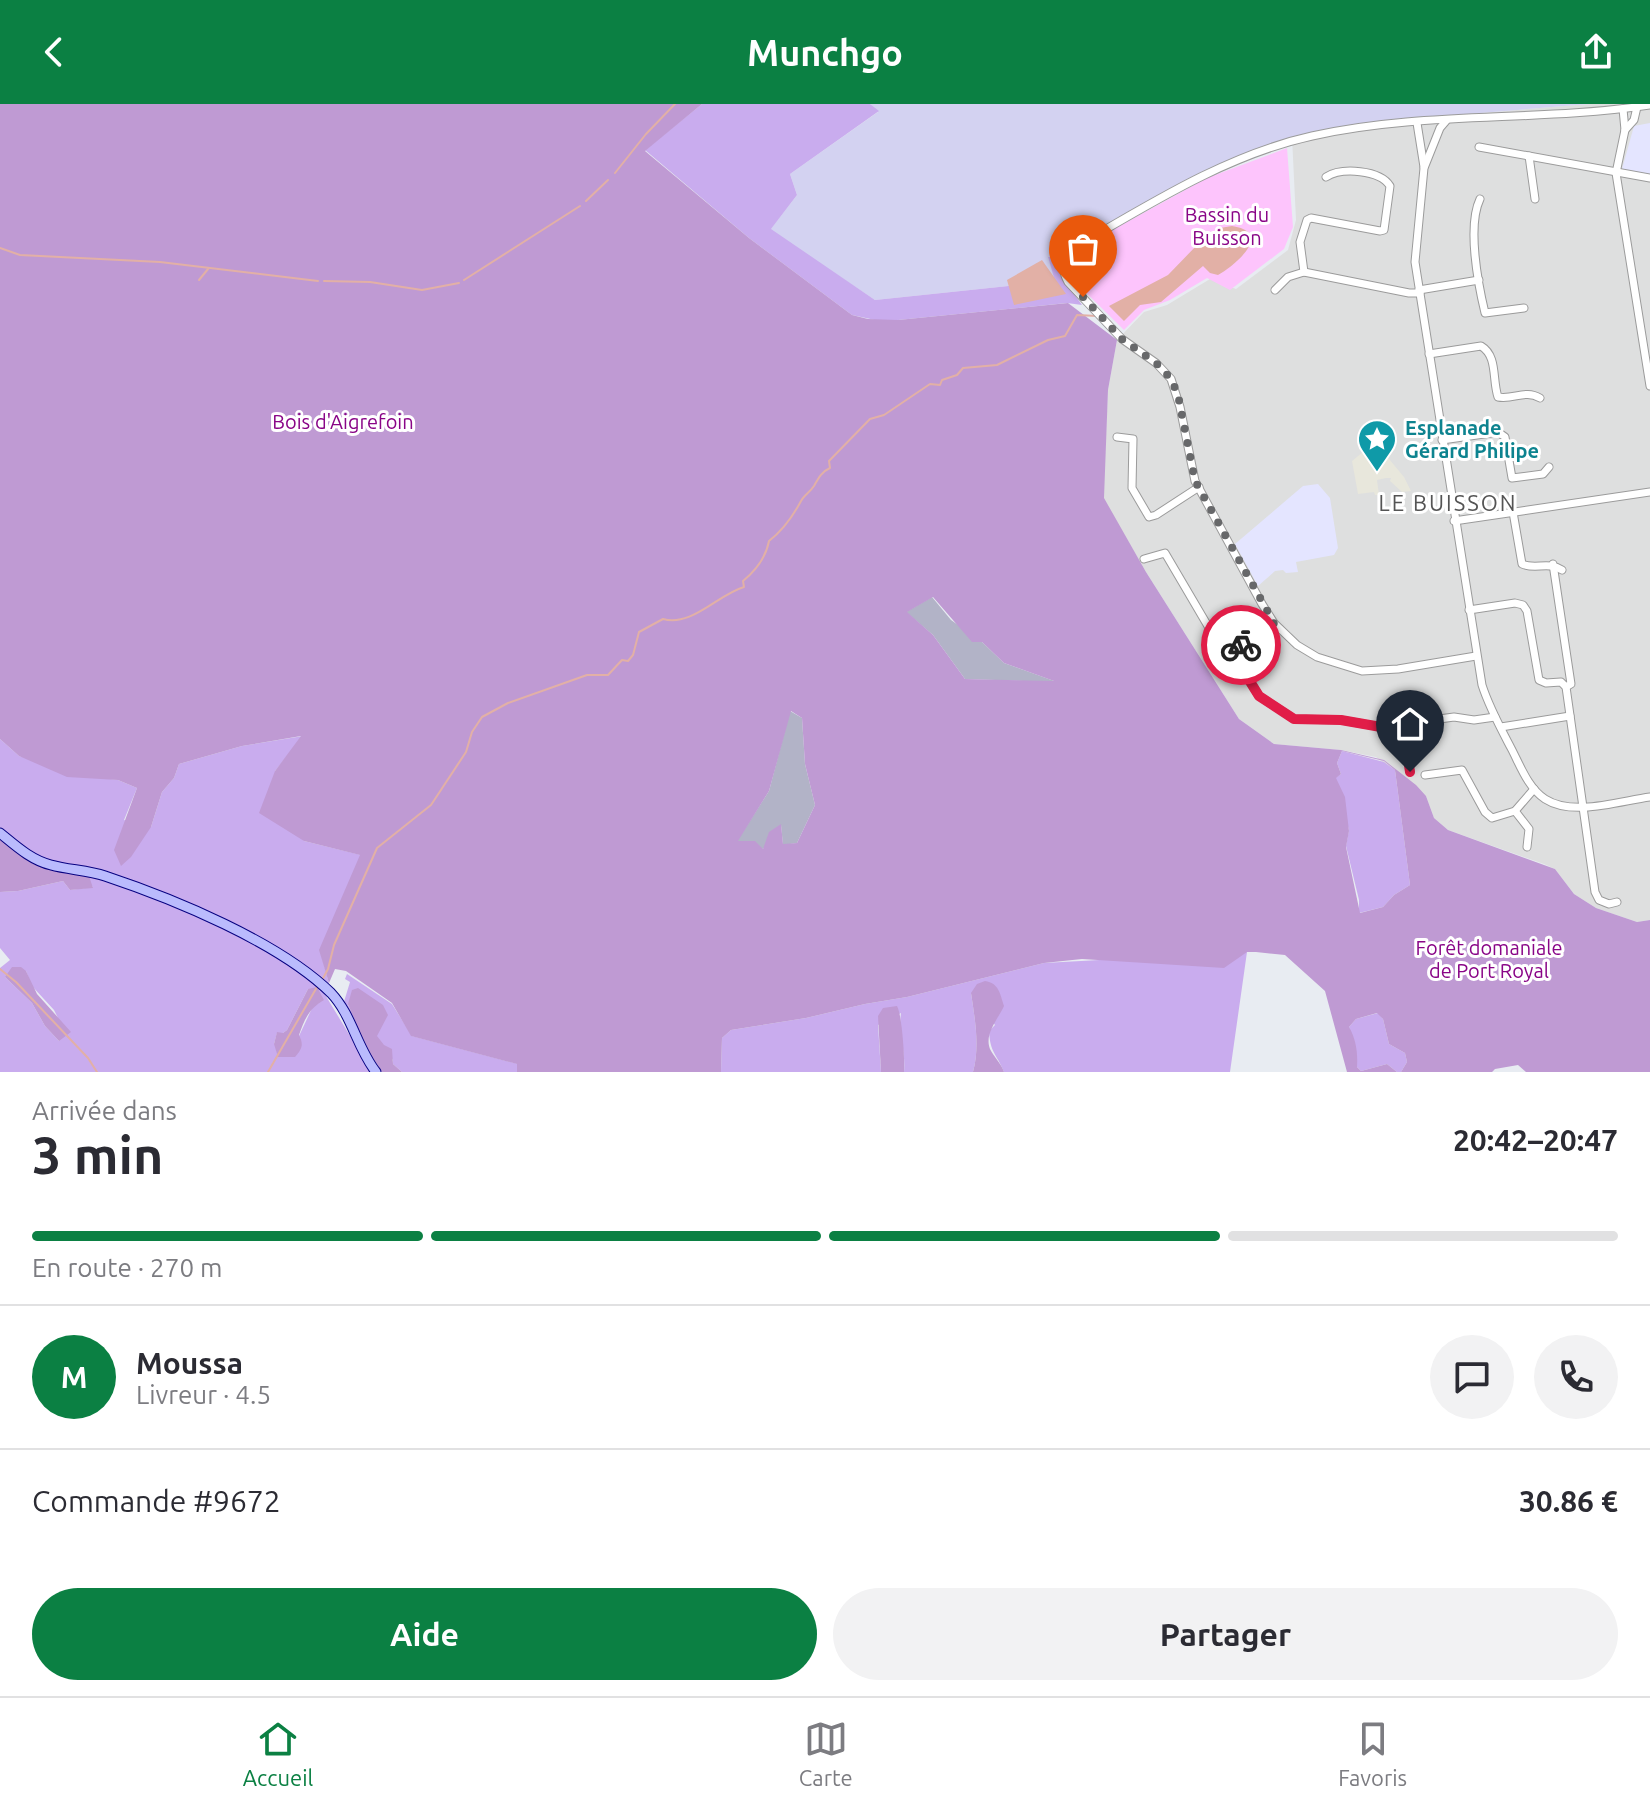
<!DOCTYPE html>
<html lang="fr">
<meta charset="utf-8">
<style>
:root{--surface:#fff;--page:#f2f2f3;--text:#2b2b33;--muted:#7c7c81;--line:#e1e1e2;--accent:#0b8043}
body{margin:0;font-family:Ubuntu,sans-serif;background:var(--page);color:var(--text);height:100vh;display:flex;flex-direction:column;font-size:30px;white-space:nowrap}
*{box-sizing:border-box;margin:0}
p{font-size:26px;color:var(--muted)}
.icon{flex:none;width:44px;height:44px;fill:none;stroke:currentColor;stroke-width:2;stroke-linecap:round;stroke-linejoin:round}
.map{position:relative;height:968px;overflow:hidden}
.details{display:flex;flex-direction:column;background:var(--surface);flex:1}
.details>*{flex:none}
.pin{position:absolute;display:grid;place-items:center;width:68px;height:68px;color:#fff;margin:-82px -34px;border-radius:50% 50% 50% 0;rotate:-45deg;box-shadow:0 0 8px #0007}
.pin .icon{rotate:45deg}
.courier{position:absolute;display:grid;place-items:center;width:80px;height:80px;margin:-40px;border:6px solid #e11d48;border-radius:50%;background:#fff;color:#222;box-shadow:0 2px 10px #0007}
.headline em{font-style:normal;font-weight:700}
.headline div{display:flex;flex-direction:column-reverse}
.headline{display:flex;align-items:center;justify-content:space-between;height:136px;padding:0 32px}
h1{font-size:52px;font-weight:700;line-height:60px}
.bar{display:grid;grid-template-columns:repeat(4,1fr);gap:12px 8px;align-content:center;height:96px;padding:0 32px}
.bar i{height:10px;border-radius:6px;background:var(--line)}
.bar .active{background:var(--accent)}
.bar p{grid-column:span 4}
.line{display:flex;align-items:center;gap:20px;padding:0 32px;border-top:2px solid var(--line)}
.line div{flex:1}
.round{display:grid;place-items:center;flex:none;width:84px;height:84px;border-radius:42px;background:var(--page)}
.action{display:flex;gap:16px;margin-top:auto;padding:16px 32px}
.action a{flex:1;height:92px;border-radius:48px;background:var(--accent);color:#fff;font-size:32px;font-weight:700;line-height:92px;text-align:center}
.action a+a{background:var(--page);color:var(--text)}
header{display:flex;justify-content:space-between;align-items:center;height:104px;padding:0 32px;background:var(--accent);color:#fff;font-size:36px;font-weight:700}
.tabs{display:flex;justify-content:space-around;align-items:center;height:112px;border-top:2px solid var(--line);background:var(--surface);font-size:22px;color:var(--muted)}
.tabs a{display:grid;justify-items:center;gap:4px}
.tabs .active{color:var(--accent)}
.map>svg:first-child{display:block}
.residential{fill:#dedfdf}
.education{fill:#e4e5ff}
.construction{fill:#b2b3c7}
.farmland{fill:#d3d2f1}
.grass{fill:#c9acee;fill-rule:evenodd}
.forest{fill:#bf9ad3;fill-rule:evenodd}
.park{fill:#fdc4fc}
.plaza{fill:#e8e7dc}
.water{fill:#e2b0a6}
.lines{fill:none;stroke-linecap:round;stroke-linejoin:round}
.stream{stroke:#e2b0a6;stroke-width:2}
.street-casing{stroke:#9b9b9b;stroke-width:9}
.secondary-casing{stroke:#060081;stroke-width:11}
.street{stroke:#fff;stroke-width:7}
.secondary{stroke:#babbfd;stroke-width:9}
.done{stroke:#67686a;stroke-width:8;stroke-dasharray:0 14.4}
.route{stroke:#e11d48;stroke-width:10}
.labels{text-anchor:middle;stroke-width:6;stroke-linejoin:round;paint-order:stroke}
.park-label{font-size:20px;fill:#890587;stroke:#fff}
.culture-label{font-size:20px;font-weight:bold;fill:#0d838f;stroke:#fff;text-anchor:start}
.neighbourhood-label{font-size:22px;letter-spacing:2px;fill:#545454;stroke:#fff}
</style>
<header><svg class="icon" aria-label="back" viewBox="0 0 24 24"><path d="M15 5l-7 7 7 7"/></svg>Munchgo<svg class="icon" aria-label="share" viewBox="0 0 24 24"><path d="M12 15V3M7 8l5-5 5 5M5 13v7h14v-7"/></svg></header>
<div class="map">
<svg width="1650" height="968" viewBox="0 0 1650 968">
<rect width="100%" height="100%" fill="#e8ecf2"/>
<polygon class="residential" points="1589,0 1650,0 1650,816 1637,818 1596,804 1574,790 1555,765 1544,760 1448,726 1434,714 1426,692 1376,653 1341,646 1274,640 1239,615 1146,468 1103,394 1108,286 1117,236 1144,208 1167,201 1210,175 1236,185 1288,146 1296,116 1292,33 1370,18"/>
<g class="education">
<polygon points="1650,19 1650,70 1622,65 1634,22"/>
<polygon points="1318,380 1330,394 1338,444 1334,451 1296,458 1298,468 1286,469 1283,466 1275,467 1258,482 1235,440 1303,382"/>
</g>
<g class="construction">
<polygon points="932,493 951,516 982,538 1004,559 1057,578 965,575 933,531 906,508"/>
<polygon points="790,607 802,614 805,660 815,701 797,739 783,741 781,721 763,745 737,737 769,687"/>
</g>
<polygon class="farmland" points="870,0 1589,0 1370,18 1292,33 1206,67 1069,142 1061,153 1048,153 1056,177 875,196 770,126 797,91 790,70 878,8"/>
<g class="grass">
<polygon points="702,0 870,0 879,7 790,70 797,91 771,125 875,196 1055,177 1048,153 1061,153 1060,171 1082,201 1067,199 898,216 875,216 852,211 749,134 645,46"/>
<path d="M 303,632 L 275,667 L 304,737 L 361,751 L 320,846 L 329,879 L 321,884 L 372,968 L 0,968 L 0,864 L 10,856 L 0,844 L 0,788 L 18,787 L 63,777 L 70,786 L 93,783 L 54,763 L 0,729 L 0,635 L 19,652 L 95,673 L 118,676 L 137,684 L 124,716 L 151,723 L 162,688 L 174,674 L 179,660 L 242,642 ZM 26,867 L 32,882 L 54,906 L 59,916 L 59,937 L 45,922 L 32,899 L 5,873 ZM 308,885 L 319,899 L 314,900 L 299,932 L 274,940 L 277,929 L 283,929 L 287,926 Z"/>
<polygon points="1342,647 1384,658 1395,666 1410,781 1394,791 1383,803 1359,809 1359,796 1346,742 1349,726 1335,674 1341,670 1337,659"/>
<path d="M 1247,848 L 1230,968 L 1004,968 C 997,950 990,949 989,927 L 995,921 L 971,889 C 975,916 980,942 973,968 L 904,968 C 906,948 898,930 901,909 L 878,921 L 881,968 L 721,968 L 722,934 L 731,926 L 806,914 L 865,900 L 907,893 L 1044,859 Z"/>
<polygon points="347,870 392,900 412,932 518,960 517,968 402,968 393,960 393,956 348,900 374,958 382,968 379,968 343,901 350,878 345,875"/>
<polygon points="1378,909 1383,915 1389,940 1405,949 1407,958 1401,968 1397,968 1387,960 1361,967 1357,963 1349,923 1356,915"/>
</g>
<g class="forest">
<path d="M 0,0 L 702,0 L 645,47 L 749,134 L 852,211 L 868,215 L 898,216 L 1068,199 L 1117,236 L 1108,286 L 1104,394 L 1146,468 L 1239,615 L 1274,640 L 1341,646 L 1384,656 L 1416,681 L 1426,692 L 1434,714 L 1448,726 L 1555,765 L 1574,790 L 1596,804 L 1637,818 L 1650,816 L 1650,968 L 1526,968 L 1518,961 L 1495,965 L 1492,968 L 1401,968 L 1407,958 L 1405,949 L 1389,940 L 1383,915 L 1377,909 L 1356,915 L 1349,923 C 1356,935 1358,949 1357,963 L 1361,967 L 1387,960 L 1397,968 L 1347,968 L 1325,887 L 1285,851 L 1256,848 L 1247,848 L 1224,864 L 1082,855 L 1044,859 L 907,893 L 865,900 L 806,914 L 731,926 L 722,934 L 721,968 L 517,968 L 517,960 L 411,932 L 392,899 L 346,867 L 335,865 L 329,879 L 319,846 L 360,751 L 304,737 L 259,709 L 275,667 L 301,632 L 242,642 L 179,660 L 174,674 L 162,688 L 151,723 L 131,753 L 121,762 L 114,746 L 137,684 L 118,676 L 67,673 L 19,652 L 0,635 ZM 933,493 L 972,538 L 982,538 L 1004,559 L 1054,577 L 965,575 L 933,531 L 907,508 ZM 791,607 L 802,614 L 805,660 L 815,701 L 797,739 L 783,740 L 781,720 L 769,728 L 763,745 L 755,737 L 738,737 L 769,687 ZM 1342,647 L 1384,657 L 1395,666 L 1410,781 L 1394,791 L 1383,803 L 1360,809 L 1346,743 L 1349,727 L 1345,693 L 1336,674 L 1341,670 L 1337,659 Z"/>
<polygon points="0,729 33,756 88,769 93,784 70,786 63,777 18,787 0,788"/>
<polygon points="12,863 21,863 26,867 37,890 71,928 59,937 45,922 32,899 5,873"/>
<path d="M 985,877 C 999,879 1000,890 1004,902 C 998,915 984,930 990,945 C 994,953 1001,959 1004,968 L 973,968 C 980,942 975,916 971,889 L 977,880 Z"/>
<path d="M 317,883 L 324,896 C 309,905 305,914 299,931 C 304,941 302,945 295,953 L 278,953 L 274,940 L 277,928 L 283,929 L 287,926 L 308,885 Z"/>
<polygon points="358,884 383,901 388,911 377,932 384,941 392,945 393,960 402,968 382,968 366,944 348,900 352,886"/>
<path d="M 897,902 C 902,910 905,957 904,968 L 881,968 L 878,912 L 883,904 Z"/>
</g>
<polygon class="park" points="1287,44 1293,123 1284,145 1230,186 1207,174 1170,196 1144,206 1124,226 1066,169 1068,157 1078,145 1207,74"/>
<polygon class="plaza" points="1375,338 1404,373 1411,387 1402,388 1390,377 1391,374 1386,374 1377,376 1379,391 1375,391 1374,388 1358,390 1352,357"/>
<g class="water">
<path d="M 1232,122 C 1274,128 1236,161 1218,171 L 1210,169 L 1203,162 L 1161,198 L 1140,201 L 1124,217 L 1109,202 L 1168,171 L 1198,140 L 1200,142 L 1220,124 Z"/>
<polygon points="1042,156 1066,190 1014,201 1007,176"/>
</g>
<g class="lines">
<g class="stream">
<polyline points="615,69 646,30 675,0"/>
<polyline points="586,97 608,76"/>
<polyline points="0,144 20,151 160,158 318,177"/>
<polyline points="199,176 208,165"/>
<polyline points="464,176 580,102"/>
<polyline points="324,177 370,178 422,186 459,179"/>
<polyline points="0,865 16,878 88,954 97,968"/>
<path d="M 321,878 L 328,865 L 334,841 L 377,744 L 431,701 L 466,648 L 472,628 L 482,613 L 508,599 L 587,571 L 608,571 L 622,556 L 628,557 L 633,551 L 639,528 L 663,515 C 692,523 717,491 744,483 L 743,477 C 755,467 766,453 769,437 C 782,427 793,412 801,397 C 804,391 810,388 814,382 C 818,375 821,368 830,364 L 829,357 L 870,315 L 884,311 L 930,280 L 940,281 L 942,276 L 957,271 L 963,264 L 997,261 L 1048,236 L 1065,232 L 1077,211 L 1097,212"/>
<polyline points="268,968 317,883"/>
</g>
<g class="street-casing">
<g id="street">
<polyline points="1623,5 1625,26 1616,69 1650,282"/>
<path d="M 1446,17 L 1440,24 L 1424,64 L 1415,158 L 1482,581 C 1489,603 1500,623 1511,644 C 1520,661 1528,684 1545,695 C 1573,713 1620,697 1650,693"/>
<polyline points="1417,19 1424,63"/>
<polyline points="1625,26 1634,16 1637,3"/>
<polyline points="1479,43 1650,74"/>
<polyline points="1529,52 1535,95"/>
<path d="M 1480,95 C 1467,122 1478,180 1485,209 L 1524,204"/>
<path d="M 1304,168 L 1300,138 L 1307,116 L 1311,114 L 1380,127 L 1384,126 L 1390,82 C 1380,66 1342,63 1326,73"/>
<polyline points="1275,186 1288,173 1304,168 1409,189 1420,189"/>
<polyline points="1419,186 1479,176"/>
<path d="M 1429,250 L 1481,242 C 1498,252 1492,276 1498,293 C 1514,296 1525,285 1540,294"/>
<polyline points="1117,333 1133,335 1132,384 1149,413 1156,411 1199,383"/>
<polyline points="1442,336 1498,328 1505,333 1512,374 1543,370 1549,363"/>
<path d="M 1513,408 L 1522,460 C 1535,466 1548,457 1562,466"/>
<polyline points="1454,417 1650,388"/>
<polyline points="1144,455 1165,449 1222,546 1226,549 1231,547"/>
<polyline points="1553,460 1571,580 1566,583"/>
<polyline points="1469,506 1515,499 1523,501 1527,507 1539,576 1546,579 1561,578 1566,583 1595,788 1599,796 1609,800 1617,798"/>
<polyline points="1231,547 1259,592 1294,615 1341,616 1381,623 1454,613 1474,616 1495,613"/>
<polyline points="1231,547 1274,519"/>
<path d="M 1476,552 L 1398,565 L 1362,567 L 1317,553 L 1297,541 L 1274,519 L 1262,500 L 1195,377 L 1180,303 L 1171,275 L 1156,259 L 1122,235 L 1068,178 C 1061,166 1062,155 1072,145 C 1148,101 1226,51 1312,32 C 1423,7 1538,18 1650,1"/>
<polyline points="1403,620 1410,668"/>
<polyline points="1501,623 1570,612"/>
<polyline points="1425,671 1462,666 1485,708 1492,714 1515,707 1534,685"/>
<polyline points="1515,707 1529,725 1527,743"/>
</g>
</g>
<g class="secondary-casing">
<path id="secondary" d="M 0,729 C 16,742 31,756 51,761 C 69,766 88,766 105,772 C 174,795 279,838 331,889 C 352,911 357,944 376,968"/>
</g>
<use href="#street" class="street"/>
<use href="#secondary" class="secondary"/>
</g>
<g class="lines">
<polyline class="done" points="1083,193 1122,235 1156,259 1171,275 1178,291 1195,377 1274,519 1241,541"/>
<polyline class="route" points="1241,541 1231,547 1259,592 1294,615 1341,616 1381,623 1403,620 1410,668"/>
</g>
<defs>
<g id="sight-pin" transform="scale(2)"><path d="M0 17L-7.5 6A9.5 9.5 0 1 1 7.5 6Z" fill="#0f9aa8" stroke="#fff"/><path d="M0-6L1.8-2.2L6-1.7L2.9 1.2L3.7 5.4L0 3.3L-3.7 5.4L-2.9 1.2L-6-1.7L-1.8-2.2Z" fill="#fff"/></g>
</defs>
<g fill-rule="evenodd">
<use href="#sight-pin" x="1377" y="335"/>
</g>
<g class="labels">
<g class="park-label">
<text x="1227" y="118">Bassin du<tspan x="1227" dy="23">Buisson</tspan></text>
<text x="343" y="325">Bois d'Aigrefoin</text>
<text x="1489" y="851">Forêt domaniale<tspan x="1489" dy="23">de Port Royal</tspan></text>
</g>
<g class="culture-label">
<text x="1405" y="331">Esplanade<tspan x="1405" dy="23">Gérard Philipe</tspan></text>
</g>
<g class="neighbourhood-label">
<text x="1448" y="407">LE BUISSON</text>
</g>
</g>
</svg>
<div class="pin" style="left:1083px;top:193px;background:#ea580c"><svg class="icon" aria-label="bag" viewBox="0 0 24 24"><path d="M5 8h14l-1 12H6zM9 8a3 3 0 0 1 6 0"/></svg></div>
<div class="pin" style="left:1410px;top:668px;background:#1f2937"><svg class="icon" aria-label="home" viewBox="0 0 24 24"><path d="M3 11l9-7 9 7M6 9v11h12V9"/></svg></div>
<div class="courier" style="left:1241px;top:541px"><svg class="icon" aria-label="bike" viewBox="0 0 24 24"><circle cx="6" cy="16" r="4"/><circle cx="18" cy="16" r="4"/><path d="M6 16l4-8h5l3 8M10 8l3 8H6M13 5h3"/></svg></div>
</div>
<section class="details">
<div class="headline"><div><h1>3 min</h1><p>Arrivée dans</p></div><em>20:42–20:47</em></div>
<div class="bar"><i class="active"></i><i class="active"></i><i class="active"></i><i></i><p>En route · 270 m</p></div>
<div class="line" style="height:144px"><b class="round" style="background:var(--accent);color:#fff">M</b><div><b>Moussa</b><p>Livreur · 4.5</p></div><a class="round"><svg class="icon" aria-label="chat" viewBox="0 0 24 24"><path d="M4 5h16v11H9l-5 4z"/></svg></a><a class="round"><svg class="icon" aria-label="phone" viewBox="0 0 24 24"><path d="M5 4h4l2 5-3 2q2 4 5 5l2-3 5 2v4C11 20 4 13 5 4z"/></svg></a></div>
<div class="line" style="height:104px"><div>Commande #9672</div><b>30.86 €</b></div>
<div class="action"><a>Aide</a><a>Partager</a></div>
</section>
<nav class="tabs">
<a class="active"><svg class="icon" aria-label="home" viewBox="0 0 24 24"><path d="M3 11l9-7 9 7M6 9v11h12V9"/></svg>Accueil</a>
<a><svg class="icon" aria-label="map" viewBox="0 0 24 24"><path d="M3 6l6-2 6 2 6-2v14l-6 2-6-2-6 2zM9 4v14M15 6v14"/></svg>Carte</a>
<a><svg class="icon" aria-label="saved" viewBox="0 0 24 24"><path d="M7 4h10v16l-5-4-5 4z"/></svg>Favoris</a>
</nav>
